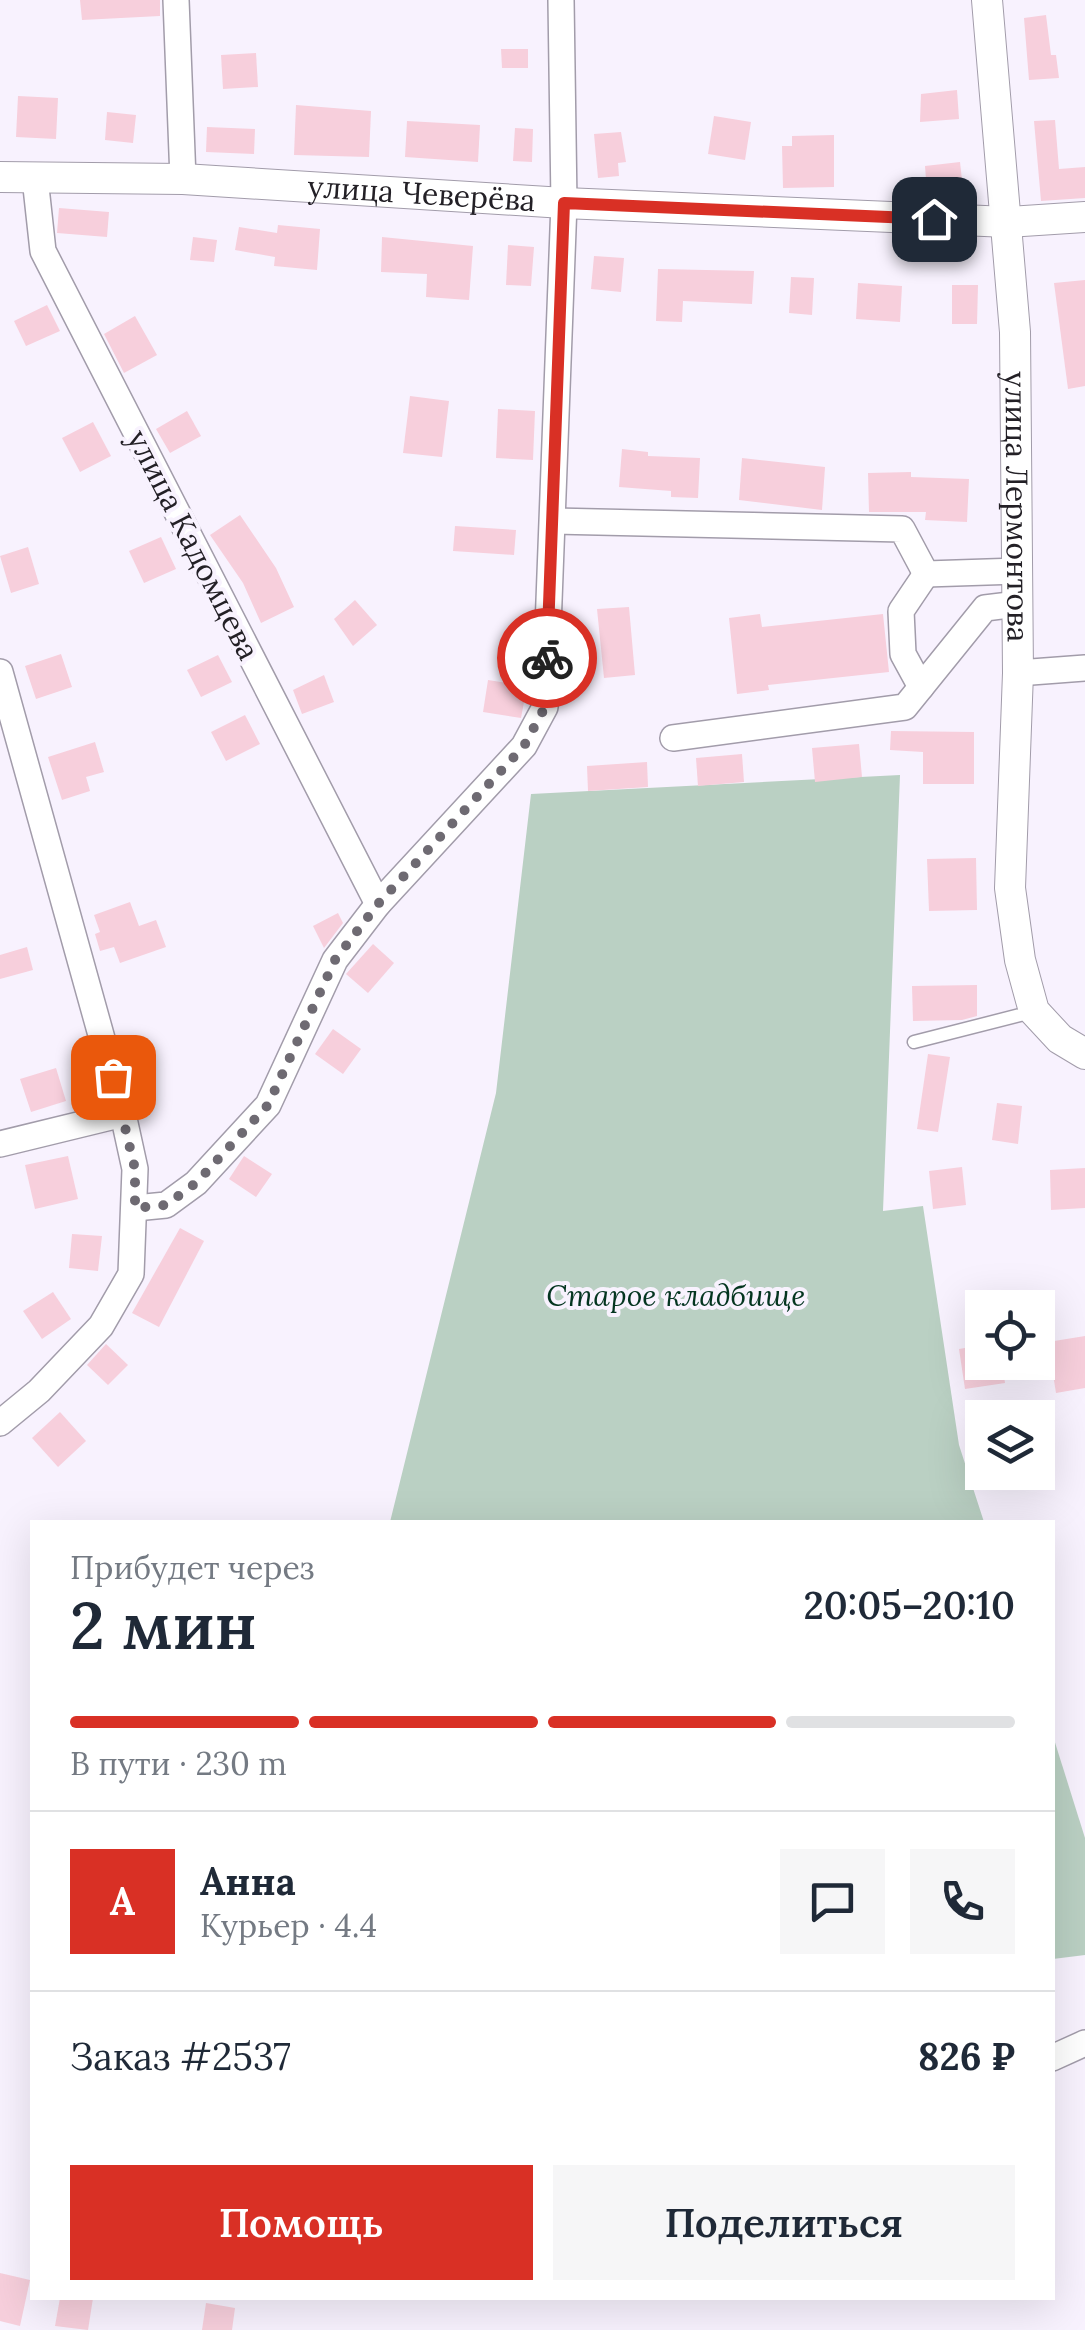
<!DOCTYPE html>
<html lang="ru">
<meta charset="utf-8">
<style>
:root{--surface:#fff;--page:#f6f6f7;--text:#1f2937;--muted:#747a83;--line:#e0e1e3;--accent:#d93025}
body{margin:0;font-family:Lora,serif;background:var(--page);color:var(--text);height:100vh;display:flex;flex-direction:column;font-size:38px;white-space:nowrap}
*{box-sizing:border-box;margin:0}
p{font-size:32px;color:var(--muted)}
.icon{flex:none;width:55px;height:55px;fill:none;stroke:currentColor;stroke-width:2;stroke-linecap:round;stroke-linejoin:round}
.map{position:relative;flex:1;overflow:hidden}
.panel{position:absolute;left:30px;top:1520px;width:1025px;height:780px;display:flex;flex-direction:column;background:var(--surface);border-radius:0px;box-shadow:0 10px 40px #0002}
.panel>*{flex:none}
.fabs{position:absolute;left:965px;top:1290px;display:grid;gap:20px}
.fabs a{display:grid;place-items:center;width:90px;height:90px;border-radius:0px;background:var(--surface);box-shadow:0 10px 40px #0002;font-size:50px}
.pin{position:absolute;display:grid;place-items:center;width:85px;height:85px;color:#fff;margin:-42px;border-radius:20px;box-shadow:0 5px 15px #0006}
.courier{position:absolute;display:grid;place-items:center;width:100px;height:100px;margin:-50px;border:8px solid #d93025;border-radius:50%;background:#fff;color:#222;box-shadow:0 2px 12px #0007}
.overview em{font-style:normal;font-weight:600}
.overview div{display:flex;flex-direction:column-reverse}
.overview{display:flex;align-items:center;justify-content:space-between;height:170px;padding:0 40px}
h1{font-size:65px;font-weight:600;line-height:75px}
.bar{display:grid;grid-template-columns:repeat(4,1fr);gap:15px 10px;align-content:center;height:120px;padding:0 40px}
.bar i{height:12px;border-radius:8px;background:var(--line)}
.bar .selected{background:var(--accent)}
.bar p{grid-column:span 4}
.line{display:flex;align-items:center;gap:25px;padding:0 40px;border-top:2px solid var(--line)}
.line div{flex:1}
.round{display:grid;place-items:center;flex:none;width:105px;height:105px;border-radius:0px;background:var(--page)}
.action{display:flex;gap:20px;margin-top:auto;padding:20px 40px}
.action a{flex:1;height:115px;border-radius:0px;background:var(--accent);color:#fff;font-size:40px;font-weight:600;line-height:115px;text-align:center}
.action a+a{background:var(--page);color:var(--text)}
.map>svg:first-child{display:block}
.green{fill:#bad0c3}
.building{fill:#f7cfdc}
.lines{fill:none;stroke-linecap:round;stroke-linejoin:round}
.service-casing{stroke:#a29caa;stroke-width:15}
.minor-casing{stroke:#a29caa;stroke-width:28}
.tertiary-casing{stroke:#a29caa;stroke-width:32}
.service{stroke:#fff;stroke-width:12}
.minor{stroke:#fff;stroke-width:25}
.tertiary{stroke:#fff;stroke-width:30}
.done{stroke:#6e6a72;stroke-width:10;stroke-dasharray:0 18}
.route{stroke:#d93025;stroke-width:12}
.labels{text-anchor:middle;stroke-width:8;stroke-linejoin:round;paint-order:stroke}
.street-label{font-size:30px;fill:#232026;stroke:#f8f2fe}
.park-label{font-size:30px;font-style:italic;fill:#043520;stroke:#f8f2fe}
</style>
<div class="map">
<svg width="1085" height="2330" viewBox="0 0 1085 2330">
<rect width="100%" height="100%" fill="#f8f2fe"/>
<g class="green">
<polygon points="900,775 883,1211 923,1206 959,1445 984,1522 390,1522 496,1093 531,794"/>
<polygon points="1053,1736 1085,1838 1085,1955 1053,1959"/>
</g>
<g class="building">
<polygon points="80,0 160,0 160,16 82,20"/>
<polygon points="1046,15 1051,55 1056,55 1059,78 1029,80 1024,18"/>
<polygon points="501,49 528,49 528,68 502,68"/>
<polygon points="256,53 258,87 223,89 221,55"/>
<polygon points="957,90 959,119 920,122 921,94"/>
<polygon points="18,96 58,98 56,139 16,137"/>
<polygon points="296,105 371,111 369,157 294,155"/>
<polygon points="107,112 136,115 133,143 105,140"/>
<polygon points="714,116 751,122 745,160 708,154"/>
<polygon points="1055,120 1059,169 1085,167 1085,198 1041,201 1034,121"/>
<polygon points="407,121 480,125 478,162 405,157"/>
<polygon points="207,127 255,129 254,154 206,152"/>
<polygon points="515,128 533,129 532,162 513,161"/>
<polygon points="621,132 626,162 618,163 619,176 598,178 594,134"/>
<polygon points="834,135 834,187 783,188 782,146 792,146 792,136"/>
<polygon points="960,162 963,189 927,192 925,166"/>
<polygon points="59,208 109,212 107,237 57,233"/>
<polygon points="278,225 320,229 317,270 274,266 275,257 235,250 239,227 277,233"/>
<polygon points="193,237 217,240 214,262 190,260"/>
<polygon points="382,237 473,246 469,300 426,297 427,274 381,272"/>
<polygon points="508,245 534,247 531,286 506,285"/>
<polygon points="594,256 624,258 621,292 591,289"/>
<polygon points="658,269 754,271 752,304 683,301 682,322 656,321"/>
<polygon points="791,277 814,278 812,315 789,313"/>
<polygon points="1085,280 1085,386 1068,389 1054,283"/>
<polygon points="858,283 902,286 900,322 856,319"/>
<polygon points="952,285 978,285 977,324 952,324"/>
<polygon points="47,305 60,331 26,346 14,321"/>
<polygon points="135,316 157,355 124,373 104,334"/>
<polygon points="410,396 449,401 442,457 403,453"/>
<polygon points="498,409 535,411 533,460 496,458"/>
<polygon points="187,411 201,436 170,453 156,429"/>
<polygon points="93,422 111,456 80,472 62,438"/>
<polygon points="622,449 648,452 648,456 700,458 698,498 671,497 671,491 619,487"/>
<polygon points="742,458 825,467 822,510 739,500"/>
<polygon points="911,472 911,477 969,479 967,522 925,520 926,512 869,512 868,473"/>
<polygon points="240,515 276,568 294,607 261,623 243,583 210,535"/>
<polygon points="455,526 516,530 514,555 453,551"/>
<polygon points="161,537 176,569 144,583 129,551"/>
<polygon points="28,547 39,584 11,593 0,556"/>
<polygon points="355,600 377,625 353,646 334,619"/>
<polygon points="629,607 635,675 604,678 597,609"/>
<polygon points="760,614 762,627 883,614 889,672 768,685 769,690 737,694 729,618"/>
<polygon points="61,654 72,687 36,699 25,666"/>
<polygon points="218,655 232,682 201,697 187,670"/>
<polygon points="324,675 334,702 302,714 293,690"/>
<polygon points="488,680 527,686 521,718 483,712"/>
<polygon points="245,715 260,744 226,761 211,732"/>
<polygon points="891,731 974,732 974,784 923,784 923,752 890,750"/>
<polygon points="95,742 104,772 86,777 90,791 62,800 48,757"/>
<polygon points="859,744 862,777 815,782 812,748"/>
<polygon points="742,754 744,782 698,786 696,758"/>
<polygon points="647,762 648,787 588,791 587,766"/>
<polygon points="976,858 977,910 929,911 927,859"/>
<polygon points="130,902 139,926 156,920 166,947 120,963 114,947 100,951 95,934 100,932 94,915"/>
<polygon points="338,913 343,923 324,948 313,926"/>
<polygon points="373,944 394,963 368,993 346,974"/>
<polygon points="27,947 33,970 0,979 0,955"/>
<polygon points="977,985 977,1016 962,1020 913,1021 912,986"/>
<polygon points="333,1029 361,1049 343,1074 315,1054"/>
<polygon points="928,1054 950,1057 938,1132 917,1129"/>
<polygon points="56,1068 66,1101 31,1112 20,1079"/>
<polygon points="997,1103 1022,1106 1018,1144 992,1140"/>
<polygon points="68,1156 78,1199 35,1209 25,1165"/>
<polygon points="244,1156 272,1174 256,1197 229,1179"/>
<polygon points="962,1167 966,1205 933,1209 929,1171"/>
<polygon points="1085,1168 1085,1208 1051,1210 1050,1170"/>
<polygon points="180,1228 204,1241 159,1327 132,1313"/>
<polygon points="72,1234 102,1236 98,1271 69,1268"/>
<polygon points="53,1292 71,1319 42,1339 23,1311"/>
<polygon points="1085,1336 1085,1388 1056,1393 1048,1342"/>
<polygon points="106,1344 128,1365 108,1385 87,1365"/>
<polygon points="982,1345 982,1362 1002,1362 1005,1383 965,1389 959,1349"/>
<polygon points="60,1412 86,1441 58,1467 32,1438"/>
<polygon points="0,2273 30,2280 20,2326 0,2321"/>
<polygon points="60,2298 93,2298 88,2330 55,2326"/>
<polygon points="206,2303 235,2308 232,2330 202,2330"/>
</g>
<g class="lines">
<g class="service-casing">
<polyline id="service" points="914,1042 1032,1012"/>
</g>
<g class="minor-casing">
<g id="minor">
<polyline points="176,0 183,179"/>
<polyline points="35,178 43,251 378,904"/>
<polyline points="554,521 902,529 926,574 1018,571"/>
<polyline points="0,672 123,1114 135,1169 131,1274 101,1326 39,1391 0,1423"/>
<polyline points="1018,673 1085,668"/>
<polyline points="921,687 903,654 901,611 926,574"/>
<polyline points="673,738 905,707 985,608 1018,604"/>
<polyline points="0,1144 123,1114"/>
<polyline points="135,1208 166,1205 196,1183 268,1105 335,960 378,904 524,746 545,707 564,203 561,0"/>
<polyline points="1052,2058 1085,2043"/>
</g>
</g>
<g class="tertiary-casing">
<g id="tertiary">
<path id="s1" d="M 987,0 L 1015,332 L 1018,673 L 1010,888 L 1020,960 L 1034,1011 L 1060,1039 L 1085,1054"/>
<path id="s2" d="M 0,177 L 183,179 L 564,203 L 1008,222 L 1085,217"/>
</g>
</g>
<use href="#service" class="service"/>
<use href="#minor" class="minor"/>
<use href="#tertiary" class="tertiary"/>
</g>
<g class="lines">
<polyline class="done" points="113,1077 135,1169 135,1208 166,1205 196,1183 268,1105 335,960 378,904 524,746 545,707 547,658"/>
<polyline class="route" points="547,658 564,203 934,219"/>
</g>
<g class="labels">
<g class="street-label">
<text dy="10" stroke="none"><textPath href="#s2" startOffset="422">улица Чеверёва</textPath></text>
<text dy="10" stroke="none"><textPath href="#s1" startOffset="508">улица Лермонтова</textPath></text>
<text transform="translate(193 545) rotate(63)" y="10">улица Кадомцева</text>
</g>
<g class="park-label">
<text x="676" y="1306">Старое кладбище</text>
</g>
</g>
</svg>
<div class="fabs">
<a><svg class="icon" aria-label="locate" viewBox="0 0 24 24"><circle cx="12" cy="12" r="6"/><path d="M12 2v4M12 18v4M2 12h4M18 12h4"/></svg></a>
<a><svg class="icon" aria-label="layers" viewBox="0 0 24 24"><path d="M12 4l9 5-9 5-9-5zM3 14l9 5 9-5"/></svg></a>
</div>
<div class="pin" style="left:113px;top:1077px;background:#ea580c"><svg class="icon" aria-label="bag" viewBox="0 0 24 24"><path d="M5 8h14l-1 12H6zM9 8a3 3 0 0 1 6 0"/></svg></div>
<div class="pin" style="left:934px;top:219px;background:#1f2937"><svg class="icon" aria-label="home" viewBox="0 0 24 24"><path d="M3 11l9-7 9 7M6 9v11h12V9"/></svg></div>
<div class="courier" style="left:547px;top:658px"><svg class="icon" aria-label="bike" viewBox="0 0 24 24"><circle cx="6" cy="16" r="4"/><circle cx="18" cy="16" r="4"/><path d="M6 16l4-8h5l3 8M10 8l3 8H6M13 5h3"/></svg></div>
<section class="panel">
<div class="overview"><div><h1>2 мин</h1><p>Прибудет через</p></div><em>20:05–20:10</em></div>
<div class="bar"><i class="selected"></i><i class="selected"></i><i class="selected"></i><i></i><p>В пути · 230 m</p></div>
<div class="line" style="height:180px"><b class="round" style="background:var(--accent);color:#fff">А</b><div><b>Анна</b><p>Курьер · 4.4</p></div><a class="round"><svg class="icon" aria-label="chat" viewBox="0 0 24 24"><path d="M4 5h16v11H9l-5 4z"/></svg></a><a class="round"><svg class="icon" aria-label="phone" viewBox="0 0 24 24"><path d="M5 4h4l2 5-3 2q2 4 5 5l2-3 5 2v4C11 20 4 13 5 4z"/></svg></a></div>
<div class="line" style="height:130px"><div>Заказ #2537</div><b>826 ₽</b></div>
<div class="action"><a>Помощь</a><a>Поделиться</a></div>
</section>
</div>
